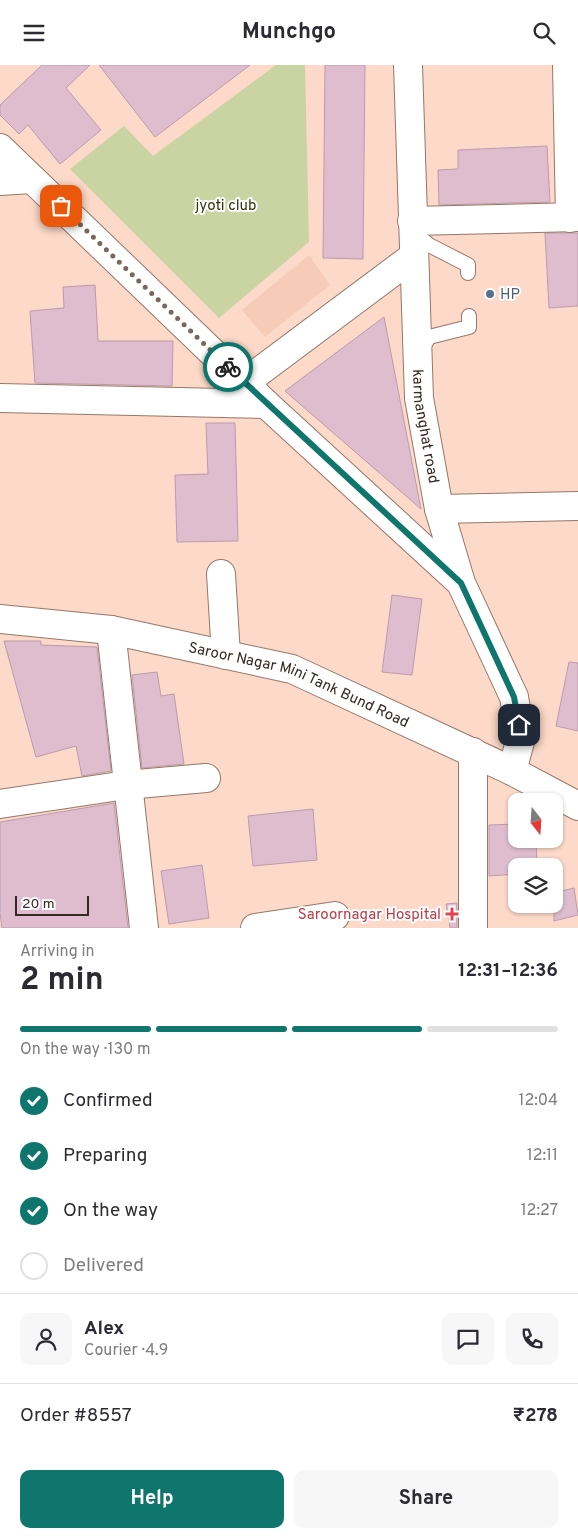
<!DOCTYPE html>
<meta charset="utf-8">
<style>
:root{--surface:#fff;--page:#f7f7f7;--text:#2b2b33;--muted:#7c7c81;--line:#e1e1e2;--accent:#0f766e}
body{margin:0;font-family:Overpass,sans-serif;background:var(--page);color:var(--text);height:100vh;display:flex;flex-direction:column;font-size:19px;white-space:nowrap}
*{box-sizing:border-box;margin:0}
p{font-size:16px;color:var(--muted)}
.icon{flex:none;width:28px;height:28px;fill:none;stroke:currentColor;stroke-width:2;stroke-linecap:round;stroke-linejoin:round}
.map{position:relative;height:863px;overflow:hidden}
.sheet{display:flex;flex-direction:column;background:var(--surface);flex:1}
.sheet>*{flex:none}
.needle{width:32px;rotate:163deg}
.fabs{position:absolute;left:508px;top:728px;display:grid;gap:10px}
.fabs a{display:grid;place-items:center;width:55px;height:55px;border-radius:10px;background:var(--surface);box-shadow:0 1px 4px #0004;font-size:25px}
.scale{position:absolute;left:15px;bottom:12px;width:74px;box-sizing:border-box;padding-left:5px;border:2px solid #362822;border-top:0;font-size:14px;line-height:18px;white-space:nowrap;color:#362822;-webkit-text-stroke:4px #fff;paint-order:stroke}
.pin{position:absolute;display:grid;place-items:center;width:42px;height:42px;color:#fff;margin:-21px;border-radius:10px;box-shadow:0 2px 8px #0006}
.courier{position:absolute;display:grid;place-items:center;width:50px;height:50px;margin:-25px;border:4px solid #0f766e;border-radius:50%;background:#fff;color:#222;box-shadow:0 1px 6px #0007}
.overview em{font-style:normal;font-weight:700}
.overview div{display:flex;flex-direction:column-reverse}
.overview{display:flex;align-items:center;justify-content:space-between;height:85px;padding:0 20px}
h1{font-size:32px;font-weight:700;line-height:38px}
.bar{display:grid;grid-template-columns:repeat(4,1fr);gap:8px 5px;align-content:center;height:60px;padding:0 20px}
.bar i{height:6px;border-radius:4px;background:var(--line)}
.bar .selected{background:var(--accent)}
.bar p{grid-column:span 4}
.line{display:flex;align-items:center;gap:12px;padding:0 20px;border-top:1px solid var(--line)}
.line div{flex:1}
.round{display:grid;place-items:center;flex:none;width:52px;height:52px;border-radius:10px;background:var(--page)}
ol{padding:0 20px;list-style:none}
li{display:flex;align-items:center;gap:15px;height:55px}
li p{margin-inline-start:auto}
li .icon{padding:5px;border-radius:50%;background:var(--accent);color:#fff;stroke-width:4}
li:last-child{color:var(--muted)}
li i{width:28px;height:28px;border:2px solid var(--line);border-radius:50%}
.action{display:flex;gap:10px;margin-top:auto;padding:10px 20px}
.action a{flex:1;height:58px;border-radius:10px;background:var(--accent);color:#fff;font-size:20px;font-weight:700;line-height:58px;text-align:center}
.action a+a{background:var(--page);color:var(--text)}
header{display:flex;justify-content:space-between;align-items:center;height:65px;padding:0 20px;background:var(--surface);font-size:22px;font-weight:700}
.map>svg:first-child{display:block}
.built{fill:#f6ccb8}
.green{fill:#cad3a2}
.building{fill:#dfbdcf;stroke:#bc9bad}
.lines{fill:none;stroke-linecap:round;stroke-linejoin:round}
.lane-casing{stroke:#967768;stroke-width:16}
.street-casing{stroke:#967768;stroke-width:30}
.secondary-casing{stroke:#967768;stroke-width:30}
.lane{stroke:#fff;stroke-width:14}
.street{stroke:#fff;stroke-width:28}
.secondary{stroke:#fff;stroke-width:28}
.done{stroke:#7b665c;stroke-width:5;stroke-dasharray:0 9}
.route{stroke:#0f766e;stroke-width:6}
.service-dot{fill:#5c6f8a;stroke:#fff;stroke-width:2}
.health-dot{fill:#e0444e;stroke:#fff;stroke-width:2}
.labels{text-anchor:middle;stroke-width:4;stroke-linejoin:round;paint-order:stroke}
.park-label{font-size:15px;fill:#31360d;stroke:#fff}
.service-label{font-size:15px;fill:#4e5e75;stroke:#fff;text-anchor:start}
.street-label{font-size:15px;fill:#362822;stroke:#fff}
.health-label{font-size:15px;fill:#be3a42;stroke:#fff;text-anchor:end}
</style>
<header><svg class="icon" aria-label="menu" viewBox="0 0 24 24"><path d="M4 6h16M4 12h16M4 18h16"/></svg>Munchgo<svg class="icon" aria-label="search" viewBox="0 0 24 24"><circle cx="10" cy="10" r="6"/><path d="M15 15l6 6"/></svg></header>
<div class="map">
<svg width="578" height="863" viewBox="0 0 578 863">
<rect width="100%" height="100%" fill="#fcd9c8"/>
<polygon class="built" points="309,190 330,220 265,272 242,245"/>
<polygon class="green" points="276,0 305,0 309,177 219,253 70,104 124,61 153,91"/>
<g class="building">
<polygon points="42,0 90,0 66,23 101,65 60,99 28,60 19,69 0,50 0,40"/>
<polygon points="99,0 250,0 155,72"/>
<polygon points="325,0 365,0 363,194 323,193"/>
<polygon points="547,81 550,137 439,140 438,105 458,104 458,85"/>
<polygon points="545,168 578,168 578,241 549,243"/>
<polygon points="95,220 98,276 173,276 172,321 35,318 30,246 64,243 63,222"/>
<polygon points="384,252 421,444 285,326"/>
<polygon points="206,358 235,358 238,476 177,477 175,410 208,409"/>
<polygon points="392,530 422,534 412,610 382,607"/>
<polygon points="4,576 41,576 41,580 97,582 111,706 82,711 76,681 36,692"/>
<polygon points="569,597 578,598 578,666 556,661"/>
<polygon points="157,607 161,631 174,629 184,699 142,703 132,610"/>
<polygon points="114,738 128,863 2,863 0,848 0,757"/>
<polygon points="313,744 317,795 253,801 248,751"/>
<polygon points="516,759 516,774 536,774 537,801 516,801 516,809 489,811 489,760"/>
<polygon points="202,800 209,853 169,859 161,806"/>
<polygon points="574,823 578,850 554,856 554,828"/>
<polygon points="457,838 457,863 450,863 446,839"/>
</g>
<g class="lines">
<g class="lane-casing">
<g id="lane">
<polyline points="415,168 429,180 468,200 468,208"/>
<polyline points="420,287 429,272 469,262 469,251"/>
</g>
</g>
<g class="street-casing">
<g id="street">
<polyline points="567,0 570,153"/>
<polyline points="0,83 266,339 461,518"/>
<polyline points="0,116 32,114"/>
<polyline points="412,156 578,152"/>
<polyline points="244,318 414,191"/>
<polyline points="0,333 266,339"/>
<polyline points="439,444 578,441"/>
<polyline points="221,509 226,590"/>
<polyline points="111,565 144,863"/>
<polyline points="0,739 126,720 206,713"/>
<polyline points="255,863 335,851"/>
</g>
</g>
<g class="secondary-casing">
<g id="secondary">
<path id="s1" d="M 408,0 L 419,333 L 439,444 L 461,518 L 514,632 L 521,673 L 512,706"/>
<path id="s2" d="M 0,554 L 111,565 L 292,604 L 512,706 L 578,741"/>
<polyline points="473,687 473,863"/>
</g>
</g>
<use href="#lane" class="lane"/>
<use href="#street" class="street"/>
<use href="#secondary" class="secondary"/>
</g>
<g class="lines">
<polyline class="done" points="61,141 228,302"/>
<polyline class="route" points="228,302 461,518 514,632 519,660"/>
</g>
<circle class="service-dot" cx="490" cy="229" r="5"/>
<path class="health-dot" d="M449.5 841.5h5v5h5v5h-5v5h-5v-5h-5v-5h5z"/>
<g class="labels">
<g class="park-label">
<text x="226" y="145">jyoti club</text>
</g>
<g class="service-label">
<text x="500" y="234">HP</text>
</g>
<g class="street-label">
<text dy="5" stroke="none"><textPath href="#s1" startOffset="362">karmanghat road</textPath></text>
<text dy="5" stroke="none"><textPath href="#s2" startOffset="308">Saroor Nagar Mini Tank Bund Road</textPath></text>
</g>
<g class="health-label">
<text x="441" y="854">Saroornagar Hospital</text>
</g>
</g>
</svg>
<div class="fabs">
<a><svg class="needle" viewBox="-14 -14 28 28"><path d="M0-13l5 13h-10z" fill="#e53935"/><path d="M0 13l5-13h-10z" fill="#7c7c81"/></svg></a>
<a><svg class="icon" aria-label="layers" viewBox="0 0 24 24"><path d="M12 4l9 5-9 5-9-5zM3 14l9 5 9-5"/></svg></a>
</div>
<div class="scale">20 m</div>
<div class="pin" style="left:61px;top:141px;background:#ea580c"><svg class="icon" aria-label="bag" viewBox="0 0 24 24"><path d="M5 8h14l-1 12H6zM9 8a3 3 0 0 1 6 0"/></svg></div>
<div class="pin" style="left:519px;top:660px;background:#1f2937"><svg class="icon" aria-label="home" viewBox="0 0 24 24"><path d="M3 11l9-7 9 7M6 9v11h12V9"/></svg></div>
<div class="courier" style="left:228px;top:302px"><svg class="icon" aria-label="bike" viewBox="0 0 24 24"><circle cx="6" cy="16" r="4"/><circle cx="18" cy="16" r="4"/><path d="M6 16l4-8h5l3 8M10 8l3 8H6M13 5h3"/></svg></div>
</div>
<section class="sheet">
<div class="overview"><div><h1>2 min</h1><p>Arriving in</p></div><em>12:31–12:36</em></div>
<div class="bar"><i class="selected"></i><i class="selected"></i><i class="selected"></i><i></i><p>On the way · 130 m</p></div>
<ol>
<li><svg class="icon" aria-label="check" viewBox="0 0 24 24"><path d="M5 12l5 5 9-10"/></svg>Confirmed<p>12:04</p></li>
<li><svg class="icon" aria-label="check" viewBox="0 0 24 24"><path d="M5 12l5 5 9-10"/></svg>Preparing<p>12:11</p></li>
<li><svg class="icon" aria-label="check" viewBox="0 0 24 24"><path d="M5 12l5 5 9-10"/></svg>On the way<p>12:27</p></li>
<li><i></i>Delivered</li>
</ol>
<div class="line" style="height:90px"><a class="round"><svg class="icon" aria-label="person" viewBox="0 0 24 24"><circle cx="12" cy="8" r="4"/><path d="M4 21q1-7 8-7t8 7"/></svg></a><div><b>Alex</b><p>Courier · 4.9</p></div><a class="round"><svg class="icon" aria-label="chat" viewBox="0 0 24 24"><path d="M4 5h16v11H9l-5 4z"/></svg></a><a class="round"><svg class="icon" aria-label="phone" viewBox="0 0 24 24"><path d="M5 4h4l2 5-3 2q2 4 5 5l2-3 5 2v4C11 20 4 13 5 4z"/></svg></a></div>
<div class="line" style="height:65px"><div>Order #8557</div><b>₹278</b></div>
<div class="action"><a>Help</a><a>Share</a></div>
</section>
